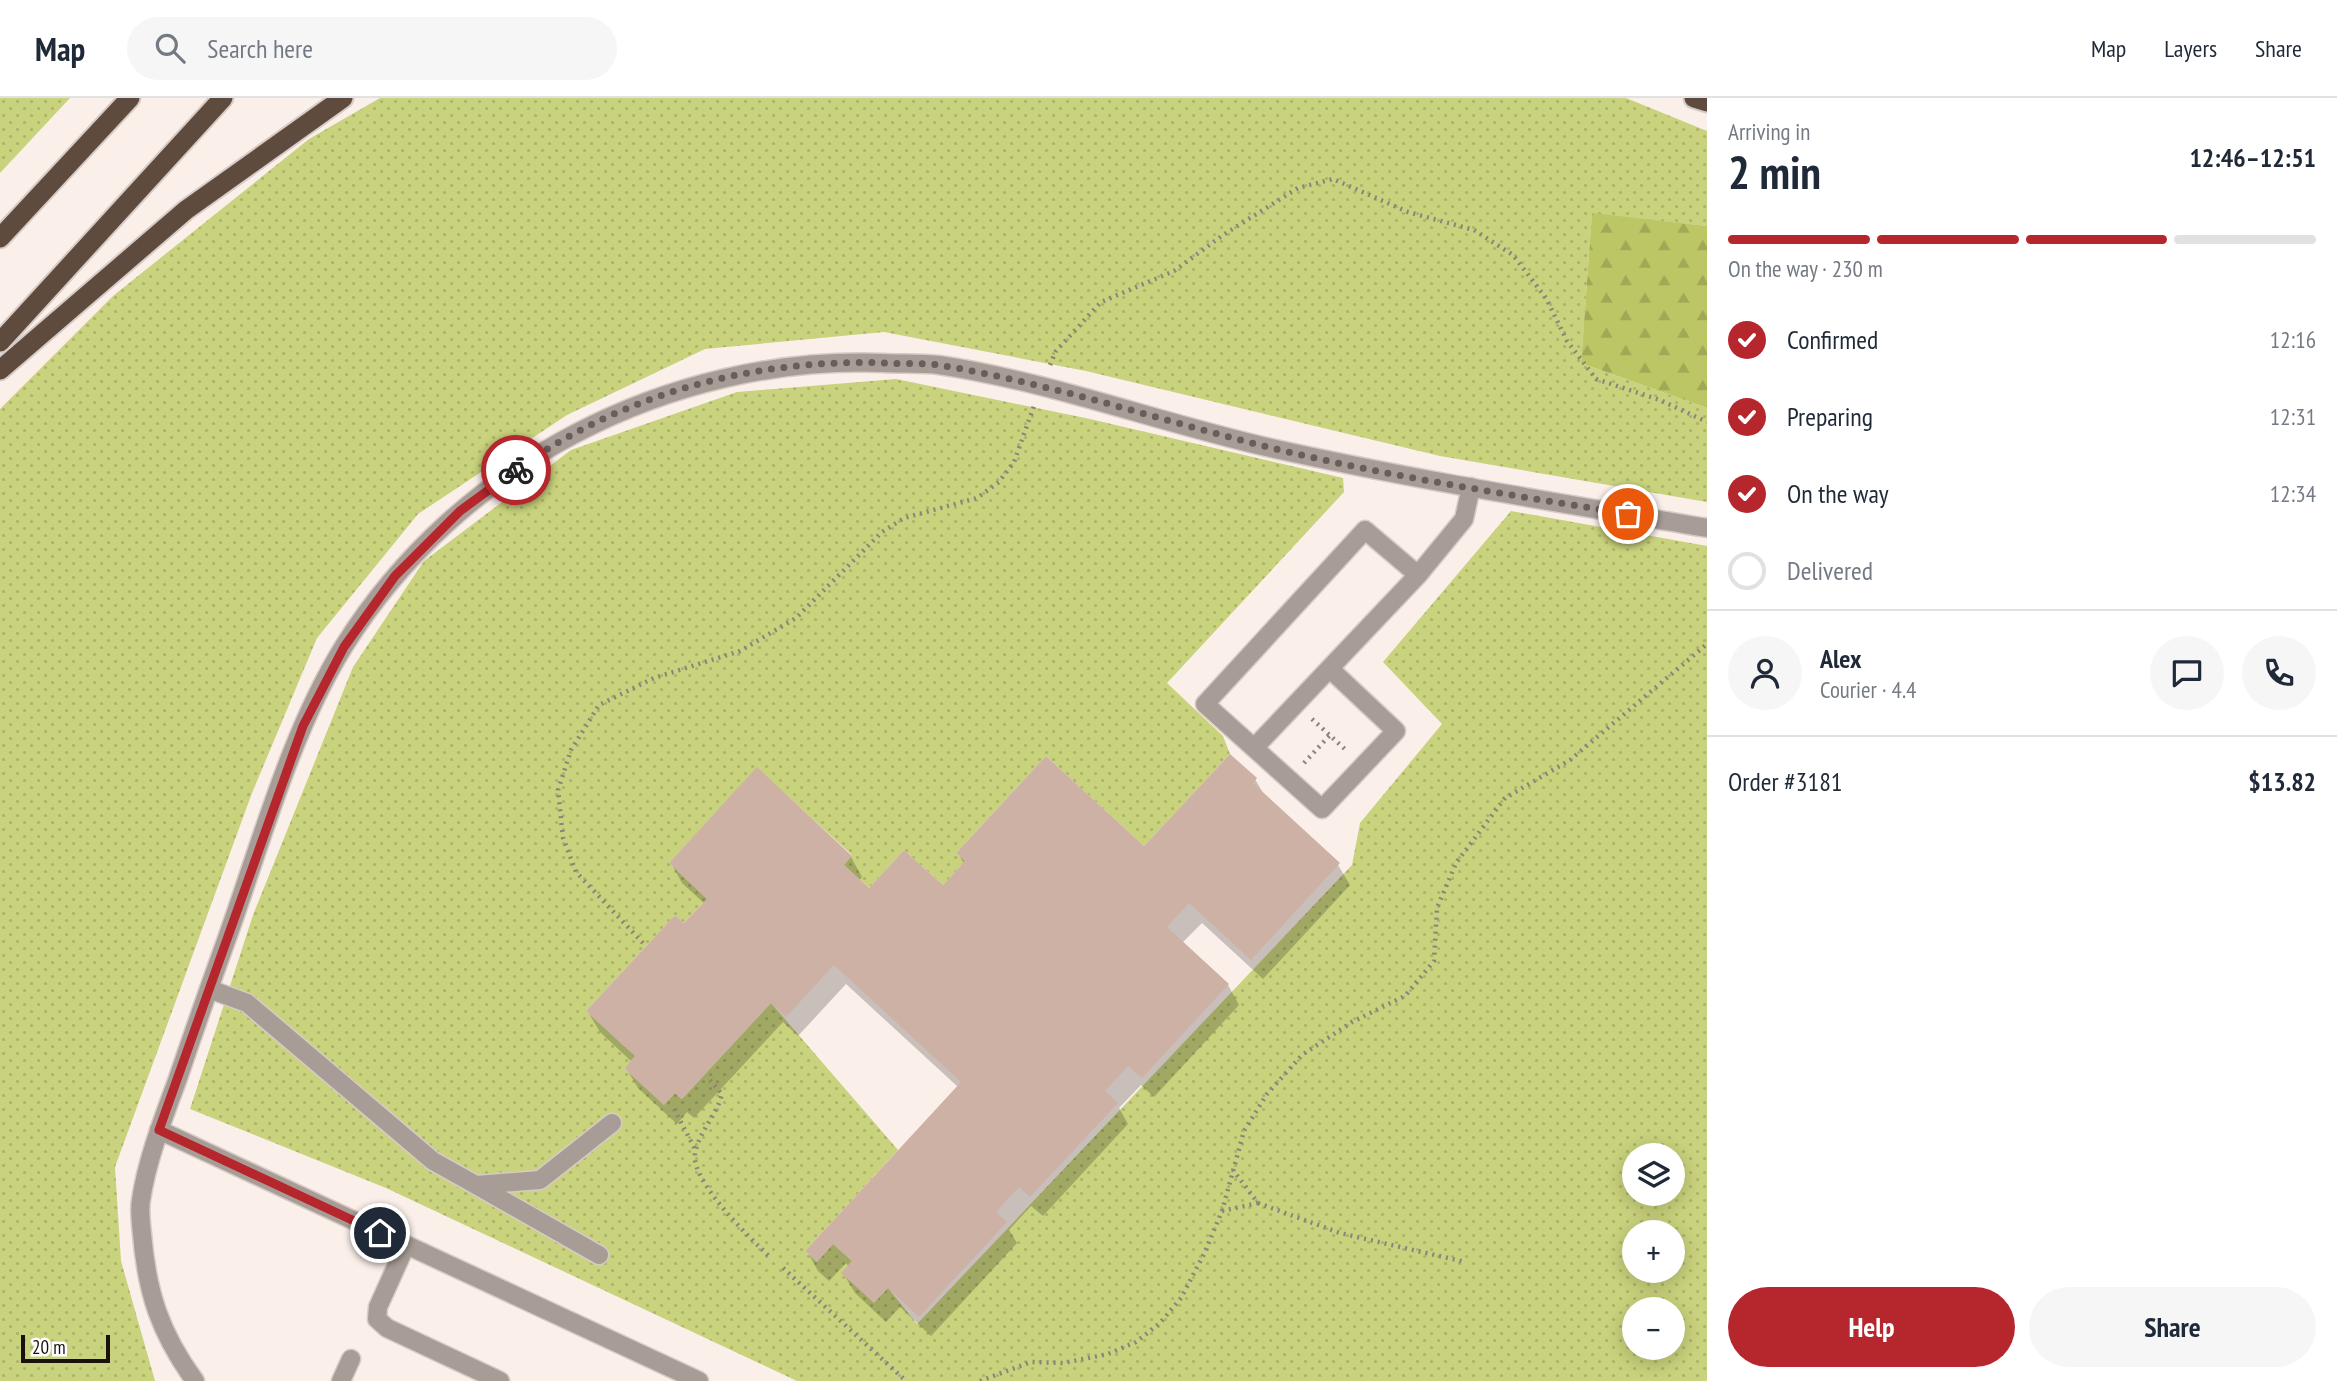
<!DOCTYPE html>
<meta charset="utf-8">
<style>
:root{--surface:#fff;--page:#f6f6f7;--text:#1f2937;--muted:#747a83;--line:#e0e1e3;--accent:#b6262d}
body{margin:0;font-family:"PT Sans Narrow",sans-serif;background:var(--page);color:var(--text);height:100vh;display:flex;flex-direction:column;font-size:26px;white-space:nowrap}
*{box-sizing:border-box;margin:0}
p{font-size:23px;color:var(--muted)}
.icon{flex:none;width:38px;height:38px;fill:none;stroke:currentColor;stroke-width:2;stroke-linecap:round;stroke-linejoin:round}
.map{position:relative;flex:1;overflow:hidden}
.side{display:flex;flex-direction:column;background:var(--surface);width:630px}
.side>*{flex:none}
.tools{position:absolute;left:1622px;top:1045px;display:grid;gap:14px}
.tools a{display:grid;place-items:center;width:63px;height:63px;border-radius:50%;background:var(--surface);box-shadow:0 4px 18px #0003;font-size:35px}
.scale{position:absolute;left:21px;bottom:18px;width:89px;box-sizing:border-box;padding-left:7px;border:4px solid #1a100c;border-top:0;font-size:19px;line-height:24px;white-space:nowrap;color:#1a100c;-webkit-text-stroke:5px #fff;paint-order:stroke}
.pin{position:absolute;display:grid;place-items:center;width:60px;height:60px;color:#fff;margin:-30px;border:4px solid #fff;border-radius:50%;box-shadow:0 2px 7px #0007}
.courier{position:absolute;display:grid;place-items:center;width:70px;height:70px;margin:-35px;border:5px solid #b6262d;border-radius:50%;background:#fff;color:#222;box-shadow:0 2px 9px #0007}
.summary em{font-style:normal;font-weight:600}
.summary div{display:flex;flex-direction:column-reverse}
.summary{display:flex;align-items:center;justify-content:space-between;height:119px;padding:0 21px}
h1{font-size:46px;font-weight:600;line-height:52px}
.bar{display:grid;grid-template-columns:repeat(4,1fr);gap:10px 7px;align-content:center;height:84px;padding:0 21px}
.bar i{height:9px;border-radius:5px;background:var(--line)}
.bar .on{background:var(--accent)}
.bar p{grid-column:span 4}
.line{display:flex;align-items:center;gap:18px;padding:0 21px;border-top:2px solid var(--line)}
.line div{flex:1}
.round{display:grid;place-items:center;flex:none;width:74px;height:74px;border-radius:37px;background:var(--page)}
ol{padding:0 21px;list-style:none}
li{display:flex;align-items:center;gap:21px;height:77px}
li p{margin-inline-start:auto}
li .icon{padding:7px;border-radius:50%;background:var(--accent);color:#fff;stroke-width:4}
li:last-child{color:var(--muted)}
li i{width:38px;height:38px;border:4px solid var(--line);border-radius:50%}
.primary-button{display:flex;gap:14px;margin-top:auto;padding:14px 21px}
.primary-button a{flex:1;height:80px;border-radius:42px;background:var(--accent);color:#fff;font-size:28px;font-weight:600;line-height:80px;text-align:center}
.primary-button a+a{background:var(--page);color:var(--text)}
header{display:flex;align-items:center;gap:42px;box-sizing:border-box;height:98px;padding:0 35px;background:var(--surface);border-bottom:2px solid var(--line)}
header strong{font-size:33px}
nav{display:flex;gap:38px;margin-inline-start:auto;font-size:24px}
.search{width:490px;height:63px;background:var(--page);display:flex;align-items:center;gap:18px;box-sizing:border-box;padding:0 24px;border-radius:38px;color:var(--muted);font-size:26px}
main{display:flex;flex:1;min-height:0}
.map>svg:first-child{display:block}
.grass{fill:url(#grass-dots);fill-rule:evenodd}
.forest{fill:url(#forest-firs)}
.shadow{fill:#0003}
.building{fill:#cdb1a5}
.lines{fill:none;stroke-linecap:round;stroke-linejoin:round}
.service-casing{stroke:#d7cbc6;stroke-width:21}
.trunk-casing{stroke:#d7cbc6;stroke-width:23}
.path{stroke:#8d827e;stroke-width:4.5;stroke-dasharray:2 5;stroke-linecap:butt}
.service{stroke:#a89c96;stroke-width:18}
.trunk{stroke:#5f4b3e;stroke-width:19}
.done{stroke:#695e5a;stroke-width:7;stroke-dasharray:0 12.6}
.route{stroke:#b6262d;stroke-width:9}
</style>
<header>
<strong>Map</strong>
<div class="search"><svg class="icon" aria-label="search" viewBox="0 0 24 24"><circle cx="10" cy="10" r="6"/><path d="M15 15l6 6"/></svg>Search here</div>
<nav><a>Map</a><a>Layers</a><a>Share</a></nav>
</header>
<main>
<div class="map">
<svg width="1707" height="1283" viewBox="0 0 1707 1283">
<defs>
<pattern id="grass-dots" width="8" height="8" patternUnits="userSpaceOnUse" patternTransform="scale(1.75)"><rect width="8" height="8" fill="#c9d27c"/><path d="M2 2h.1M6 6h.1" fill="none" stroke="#acb36a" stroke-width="1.8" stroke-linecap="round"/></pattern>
<pattern id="forest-firs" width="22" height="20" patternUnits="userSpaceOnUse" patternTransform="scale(1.75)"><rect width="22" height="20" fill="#bcc664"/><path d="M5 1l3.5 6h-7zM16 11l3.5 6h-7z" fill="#a1a956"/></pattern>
</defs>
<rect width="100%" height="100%" fill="#fbefea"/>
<g class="grass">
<polygon points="0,0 70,0 0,75"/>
<polygon points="380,0 1626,0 1707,33 1707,128 1592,116 1581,265 1707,310 1707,404 1440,358 1086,273 884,234 705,251 567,317 418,416 317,540 252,695 115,1069 121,1163 155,1283 0,1283 0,311 113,198 309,41"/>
<path d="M 896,281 L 1090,321 L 1343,380 L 1344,394 L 1167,585 L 1223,638 L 1230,656 L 1144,748 L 1046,658 L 956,755 L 965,763 L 943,787 L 904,752 L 869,790 L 844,767 L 852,757 L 757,670 L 669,765 L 707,801 L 684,825 L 675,817 L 586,913 L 635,958 L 624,970 L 664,1007 L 675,995 L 682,1001 L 771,905 L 898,1052 L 805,1153 L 817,1164 L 833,1146 L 852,1163 L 842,1175 L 874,1204 L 888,1190 L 917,1226 L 1352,767 L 1360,725 L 1442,626 L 1383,564 L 1511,413 L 1707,448 L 1707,1283 L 797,1283 L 386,1090 L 190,1011 L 253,817 L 353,569 L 424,463 L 571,352 L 737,294 ZM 1634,1057 L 1673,1057 L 1673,1096 L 1634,1096 ZM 1634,1134 L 1673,1134 L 1673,1172 L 1634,1172 ZM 1634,1211 L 1673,1211 L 1673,1250 L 1634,1250 Z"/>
</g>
<polygon class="forest" points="1592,115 1707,128 1707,310 1581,265"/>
<polygon class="shadow" points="1255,681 1266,700 1338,767 1350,787 1263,881 1202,825 1182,845 1228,887 1239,907 1154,999 1141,987 1119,1010 1128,1026 1043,1118 1031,1108 1009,1132 1017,1145 931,1238 900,1209 886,1224 855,1195 843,1175 849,1169 846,1165 829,1183 818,1173 807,1153 958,989 846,886 798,938 783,924 694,1020 687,1014 677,1026 638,990 626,970 632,964 600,934 588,914 705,806 682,785 671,765 851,759 862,779 859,783 869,792 943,790 964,766 958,755 1144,751"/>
<polygon class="building" points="1230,656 1257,680 1253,685 1340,765 1251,862 1189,805 1167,829 1229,886 1142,980 1128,968 1105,993 1118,1005 1030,1099 1019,1089 996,1114 1007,1124 919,1219 888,1190 874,1205 841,1175 852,1163 833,1146 817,1164 805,1153 961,984 834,867 786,919 771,905 681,1001 675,995 664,1007 624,970 635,958 586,913 675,817 684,825 707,801 669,765 757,669 852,758 844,767 869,790 904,752 943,787 965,763 956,755 1046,658 1144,748"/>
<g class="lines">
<g class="service-casing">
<g id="service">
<polyline points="1330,571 1396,633 1322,711 1205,606 1365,432 1418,477"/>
<polyline points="1254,650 1418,477 1464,421 1471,389"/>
<polyline points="209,891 247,905 433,1063 476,1087 540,1082 612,1025"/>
<polyline points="159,1032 699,1283"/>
<polyline points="476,1087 599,1157"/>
<polyline points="406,1147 378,1209 377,1221 387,1230 500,1283"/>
<path d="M 195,1283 C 160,1235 147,1195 142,1136 C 141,1125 139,1113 141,1102 C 147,1062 163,1021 177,983 C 193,936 209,890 226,843 C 261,746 290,635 344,548 C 458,366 669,257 883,265 C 901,266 921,265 939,267 C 1052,284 1160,325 1271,350 C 1415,382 1561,405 1707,430"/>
<polyline points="341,1283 351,1261"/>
</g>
</g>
<g class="trunk-casing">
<g id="trunk">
<polyline points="1694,0 1707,4"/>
<polyline points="0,140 130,0"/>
<polyline points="0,244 223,0"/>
<polyline points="0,272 186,112 343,0"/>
</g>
</g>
<g class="path">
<polyline points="1050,267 1056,253 1101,204 1174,173 1223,137 1298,90 1333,81 1408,114 1474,132 1513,157 1546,200 1567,243 1596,281 1660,302 1707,324"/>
<polyline points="1312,621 1347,653"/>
<polyline points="1304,665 1330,637"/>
<polyline points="643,845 576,774 563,740 558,692 571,652 599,607 654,580 740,553 796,520 882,434 904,420 977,400 999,384 1014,364 1034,308"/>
<path d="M 710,982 L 722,996 C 717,1017 698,1035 695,1056 C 691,1084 751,1141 771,1160"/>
<polyline points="674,1011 696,1053"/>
<polyline points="1258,1105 1340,1135 1465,1164"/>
<polyline points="1222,1113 1258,1105 1233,1072"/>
<polyline points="783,1170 906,1283"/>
<polyline points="980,1283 1031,1264 1063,1265 1108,1256 1136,1244 1160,1225 1181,1200 1204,1156 1222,1113 1244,1033 1267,996 1302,957 1352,924 1405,898 1434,863 1437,810 1456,765 1505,700 1570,662 1707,546"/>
</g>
<use href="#service" class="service"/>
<use href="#trunk" class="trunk"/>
</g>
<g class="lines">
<path class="done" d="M 516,372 C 623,295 756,260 887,265 C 904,266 922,265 939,267 C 1049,285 1156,321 1264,348 C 1383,378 1507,396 1628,416"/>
<polyline class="route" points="380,1135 159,1032 303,628 344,549 395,478 460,413 516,372"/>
</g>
</svg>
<div class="tools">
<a><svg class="icon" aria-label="layers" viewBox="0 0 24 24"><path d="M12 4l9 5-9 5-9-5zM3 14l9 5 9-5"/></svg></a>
<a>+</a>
<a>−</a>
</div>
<div class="scale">20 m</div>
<div class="pin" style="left:1628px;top:416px;background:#ea580c"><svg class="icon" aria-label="bag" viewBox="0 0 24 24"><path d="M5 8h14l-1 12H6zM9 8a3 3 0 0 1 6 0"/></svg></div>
<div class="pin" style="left:380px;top:1135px;background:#1f2937"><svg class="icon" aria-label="home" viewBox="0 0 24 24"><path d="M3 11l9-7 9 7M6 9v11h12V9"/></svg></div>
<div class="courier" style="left:516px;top:372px"><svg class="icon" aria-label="bike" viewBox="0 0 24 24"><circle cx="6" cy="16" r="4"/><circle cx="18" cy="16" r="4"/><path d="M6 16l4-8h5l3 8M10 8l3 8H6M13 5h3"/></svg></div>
</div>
<section class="side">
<div class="summary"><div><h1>2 min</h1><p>Arriving in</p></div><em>12:46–12:51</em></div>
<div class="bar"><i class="on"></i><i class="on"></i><i class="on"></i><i></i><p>On the way · 230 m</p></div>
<ol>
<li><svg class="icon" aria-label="check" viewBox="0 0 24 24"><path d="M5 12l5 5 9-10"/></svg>Confirmed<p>12:16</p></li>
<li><svg class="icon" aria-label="check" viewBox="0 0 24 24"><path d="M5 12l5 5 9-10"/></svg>Preparing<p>12:31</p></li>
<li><svg class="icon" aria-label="check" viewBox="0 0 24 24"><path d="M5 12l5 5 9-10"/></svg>On the way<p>12:34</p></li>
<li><i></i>Delivered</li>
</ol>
<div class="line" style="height:126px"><a class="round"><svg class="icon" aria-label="person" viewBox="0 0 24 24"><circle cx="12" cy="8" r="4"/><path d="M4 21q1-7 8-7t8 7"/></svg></a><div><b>Alex</b><p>Courier · 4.4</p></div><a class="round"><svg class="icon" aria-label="chat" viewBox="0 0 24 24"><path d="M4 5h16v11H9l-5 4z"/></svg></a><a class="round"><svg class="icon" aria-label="phone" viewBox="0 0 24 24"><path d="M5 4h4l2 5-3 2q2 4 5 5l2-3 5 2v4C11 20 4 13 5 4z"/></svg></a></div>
<div class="line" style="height:91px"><div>Order #3181</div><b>$13.82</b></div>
<div class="primary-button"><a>Help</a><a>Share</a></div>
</section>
</main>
